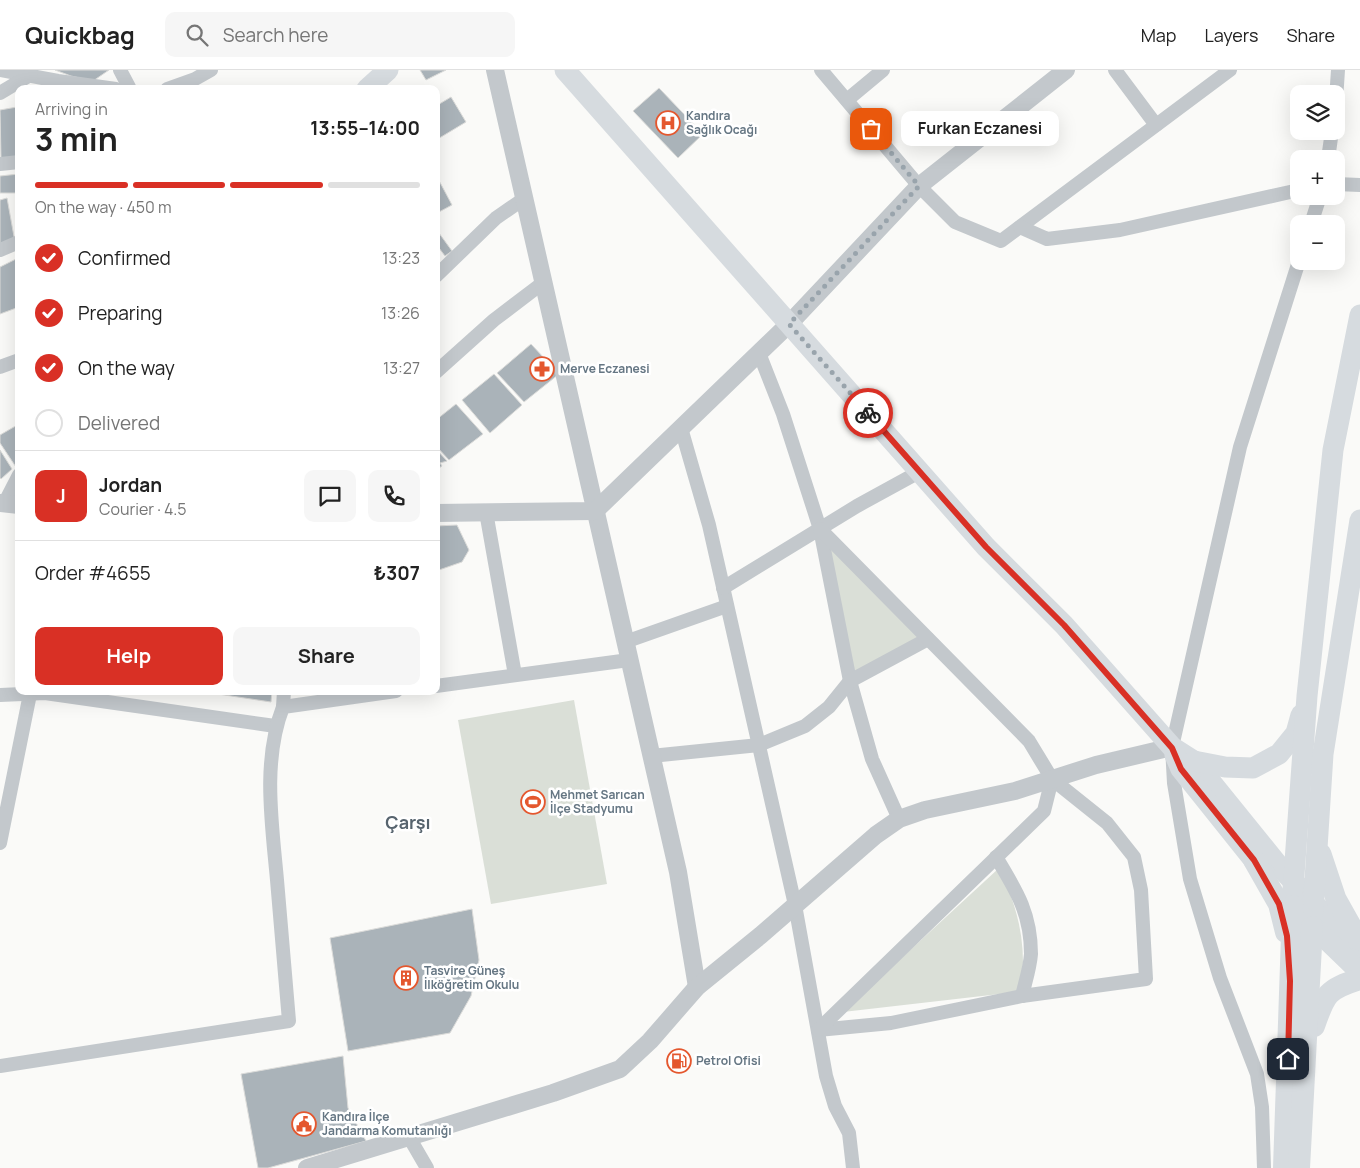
<!DOCTYPE html>
<meta charset="utf-8">
<style>
:root{--surface:#fff;--page:#f6f6f6;--text:#222;--muted:#767676;--line:#e0e0e0;--accent:#d93025}
body{margin:0;font-family:Manrope,sans-serif;background:var(--page);color:var(--text);height:100vh;display:flex;flex-direction:column;font-size:19px;white-space:nowrap}
*{box-sizing:border-box;margin:0}
p{font-size:16px;color:var(--muted)}
.icon{flex:none;width:28px;height:28px;fill:none;stroke:currentColor;stroke-width:2;stroke-linecap:round;stroke-linejoin:round}
.map{position:relative;flex:1;overflow:hidden}
.side{position:absolute;left:15px;top:15px;width:425px;height:610px;display:flex;flex-direction:column;background:var(--surface);border-radius:10px;box-shadow:0 5px 20px #0002}
.side>*{flex:none}
.buttons{position:absolute;left:1290px;top:15px;display:grid;gap:10px}
.buttons a{display:grid;place-items:center;width:55px;height:55px;border-radius:10px;background:var(--surface);box-shadow:0 5px 20px #0002;font-size:25px}
.pin{position:absolute;display:grid;place-items:center;width:42px;height:42px;color:#fff;margin:-21px;border-radius:10px;box-shadow:0 2px 8px #0006}
.courier{position:absolute;display:grid;place-items:center;width:50px;height:50px;margin:-25px;border:4px solid #d93025;border-radius:50%;background:#fff;color:#222;box-shadow:0 1px 6px #0007}
.bubble{position:absolute;height:35px;border-radius:10px;background:var(--surface);box-shadow:0 5px 20px #0002;font-size:16px;font-weight:700;line-height:35px;text-align:center}
.head em{font-style:normal;font-weight:700}
.head div{display:flex;flex-direction:column-reverse}
.head{display:flex;align-items:center;justify-content:space-between;height:85px;padding:0 20px}
h1{font-size:32px;font-weight:700;line-height:38px}
.bar{display:grid;grid-template-columns:repeat(4,1fr);gap:8px 5px;align-content:center;height:60px;padding:0 20px}
.bar i{height:6px;border-radius:4px;background:var(--line)}
.bar .current{background:var(--accent)}
.bar p{grid-column:span 4}
.line{display:flex;align-items:center;gap:12px;padding:0 20px;border-top:1px solid var(--line)}
.line div{flex:1}
.round{display:grid;place-items:center;flex:none;width:52px;height:52px;border-radius:10px;background:var(--page)}
ol{padding:0 20px;list-style:none}
li{display:flex;align-items:center;gap:15px;height:55px}
li p{margin-inline-start:auto}
li .icon{padding:5px;border-radius:50%;background:var(--accent);color:#fff;stroke-width:4}
li:last-child{color:var(--muted)}
li i{width:28px;height:28px;border:2px solid var(--line);border-radius:50%}
.action{display:flex;gap:10px;margin-top:auto;padding:10px 20px}
.action a{flex:1;height:58px;border-radius:10px;background:var(--accent);color:#fff;font-size:20px;font-weight:700;line-height:58px;text-align:center}
.action a+a{background:var(--page);color:var(--text)}
header{display:flex;align-items:center;gap:30px;box-sizing:border-box;height:70px;padding:0 25px;background:var(--surface);border-bottom:1px solid var(--line)}
header strong{font-size:24px}
nav{display:flex;gap:28px;margin-inline-start:auto;font-size:18px}
.search{width:350px;height:45px;background:var(--page);display:flex;align-items:center;gap:12px;box-sizing:border-box;padding:0 18px;border-radius:10px;color:var(--muted);font-size:19px}
.map>svg:first-child{display:block}
.green{fill:#dadfd7}
.building{fill:#aab3b9;stroke:#dcdcda}
.lines{fill:none;stroke-linecap:round;stroke-linejoin:round}
.minor{stroke:#c3c8cc;stroke-width:14}
.tertiary{stroke:#c3c8cc;stroke-width:18}
.primary{stroke:#d6dbdf;stroke-width:21}
.trunk{stroke:#d6dbdf;stroke-width:22}
.done{stroke:#99a4ac;stroke-width:5;stroke-dasharray:0 9}
.route{stroke:#d93025;stroke-width:6}
.labels{text-anchor:middle;stroke-width:5;stroke-linejoin:round;paint-order:stroke}
.poi-label{font-size:12px;font-weight:bold;fill:#657683;stroke:#fff;text-anchor:start}
.district-label{font-size:18px;font-weight:bold;fill:#57646e;stroke:#fff}
</style>
<header>
<strong>Quickbag</strong>
<div class="search"><svg class="icon" aria-label="search" viewBox="0 0 24 24"><circle cx="10" cy="10" r="6"/><path d="M15 15l6 6"/></svg>Search here</div>
<nav><a>Map</a><a>Layers</a><a>Share</a></nav>
</header>
<div class="map">
<svg width="1360" height="1098" viewBox="0 0 1360 1098">
<rect width="100%" height="100%" fill="#fafaf8"/>
<g class="green">
<polygon points="820,459 928,569 850,611"/>
<polygon points="574,630 607,814 491,834 458,650"/>
<path d="M 998,799 C 1014,826 1023,860 1023,892 C 1023,901 1019,912 1017,922 L 843,942 Z"/>
</g>
<g class="building">
<polygon points="55,0 109,0 93,11 71,6"/>
<polygon points="420,0 446,0 426,10"/>
<polygon points="659,18 703,64 678,88 633,41"/>
<polygon points="451,27 466,52 436,70 436,36"/>
<polygon points="17,37 19,51 19,87 1,89 0,40"/>
<polygon points="19,104 19,123 0,123 0,106"/>
<polygon points="436,105 452,135 437,143 436,142"/>
<polygon points="7,128 15,172 0,176 0,130"/>
<polygon points="436,159 452,181 445,186 436,174"/>
<polygon points="18,188 19,237 0,244 0,197"/>
<polygon points="531,274 559,304 524,332 497,303"/>
<polygon points="494,304 522,335 490,363 462,330"/>
<polygon points="456,334 483,364 449,390 436,376 436,350"/>
<polygon points="19,354 19,395 16,397 0,373 0,365"/>
<polygon points="436,379 447,391 440,393 442,396 436,400"/>
<polygon points="0,380 12,399 1,409 0,408"/>
<polygon points="457,455 469,480 462,492 436,501 436,456"/>
<polygon points="198,621 272,621 271,632"/>
<polygon points="472,839 479,890 471,926 450,963 348,981 330,868"/>
<polygon points="343,986 348,1038 366,1071 268,1098 258,1098 241,1004"/>
</g>
<g class="lines">
<g class="minor">
<polyline points="0,0 58,11 116,19"/>
<polyline points="120,0 130,19"/>
<polyline points="821,0 919,116 955,152 1001,171 1230,0"/>
<polyline points="1115,0 1156,55"/>
<polyline points="167,19 195,9 211,0"/>
<polyline points="0,23 30,5 31,3"/>
<polyline points="847,30 883,0"/>
<polyline points="1336,30 1338,0"/>
<polyline points="1328,89 1332,61"/>
<polyline points="0,94 19,92"/>
<polyline points="1336,114 1360,115"/>
<polyline points="1311,154 1320,126"/>
<polyline points="1020,157 1047,169 1120,160 1299,120"/>
<polyline points="0,180 19,172"/>
<polyline points="436,206 496,148 525,128"/>
<polyline points="759,283 783,344 820,459 850,611 872,689 899,749"/>
<polyline points="0,297 19,290"/>
<polyline points="436,302 494,250 544,212"/>
<polyline points="681,358 709,455 795,835 826,1006 835,1036 849,1063 853,1098"/>
<polyline points="4,434 19,405"/>
<polyline points="486,442 515,605"/>
<polyline points="723,518 857,436 919,402"/>
<polyline points="625,572 727,536"/>
<polyline points="436,616 629,590"/>
<polyline points="0,625 45,623 275,656"/>
<polyline points="283,637 284,621"/>
<polyline points="651,686 759,675 805,656 829,637 850,611 928,569"/>
<polyline points="0,773 30,624"/>
<path d="M 996,787 C 1016,820 1031,843 1031,884 C 1030,898 1025,913 1022,926"/>
<polyline points="818,960 891,953 1022,926 1146,909 1141,820 1134,787 1107,753 1052,709 1029,671 820,459"/>
<polyline points="818,960 1044,741 1052,709"/>
<path d="M 0,996 L 289,951 C 285,904 281,857 277,810 C 272,754 262,691 283,637 L 396,621"/>
<polyline points="409,1067 427,1098"/>
<polyline points="1264,1098 1262,1037 1257,1004 1220,908 1190,809 1174,713 1172,677 1240,377 1299,191"/>
</g>
<g class="tertiary">
<polyline points="495,0 678,802 697,917"/>
<polyline points="0,433 19,435"/>
<polyline points="436,443 595,441 789,254 919,116 1066,0"/>
<polyline points="307,1098 553,1023 620,999 650,971 697,917 761,865 876,765 899,749 925,740 1015,721 1096,695 1172,677"/>
</g>
<g class="primary">
<polyline points="565,0 986,477 1064,555 1172,677 1194,691 1279,796 1360,883"/>
<polyline points="367,19 388,0"/>
<polyline points="1175,685 1181,699 1265,804"/>
<polyline points="1194,691 1225,697 1253,698 1279,684 1296,663 1301,645"/>
<polyline points="1321,784 1336,829 1359,870"/>
<polyline points="1293,819 1307,626 1333,380 1360,245"/>
<polyline points="1313,841 1323,684 1360,450"/>
<polyline points="1303,847 1360,902"/>
</g>
<g class="trunk">
<polyline points="1254,790 1279,834 1286,862"/>
<path d="M 1314,956 C 1325,924 1327,919 1360,909"/>
<polyline points="1284,1098 1293,836"/>
<polyline points="1299,1098 1312,857"/>
</g>
</g>
<g class="lines">
<polyline class="done" points="868,343 789,254 919,116 871,59"/>
<polyline class="route" points="868,343 986,477 1064,555 1172,678 1181,699 1254,790 1279,834 1287,866 1290,911 1288,989"/>
</g>
<defs>
<g id="hospital-ring" transform="scale(1.25)"><circle r="9.5" fill="#fff" stroke="#e4572e" stroke-width="1.5"/><path d="M-5-5h3v3.5h4V-5h3V5h-3V1.5h-4V5h-3Z" fill="#e4572e"/></g>
<g id="pharmacy-ring" transform="scale(1.25)"><circle r="9.5" fill="#fff" stroke="#e4572e" stroke-width="1.5"/><path d="M-2-6h4v4h4v4h-4v4h-4v-4h-4v-4h4Z" fill="#e4572e"/></g>
<g id="stadium-ring" transform="scale(1.25)"><circle r="9.5" fill="#fff" stroke="#e4572e" stroke-width="1.5"/><path d="M0-5a6.5 5 0 1 0 0 10a6.5 5 0 1 0 0-10ZM-3.5-1.8h7v3.6h-7Z" fill="#e4572e"/></g>
<g id="building-ring" transform="scale(1.25)"><circle r="9.5" fill="#fff" stroke="#e4572e" stroke-width="1.5"/><path d="M-4-6H4V6H1V3H-1V6H-4ZM-2.5-4.3h1.7v1.8h-1.7ZM.8-4.3h1.7v1.8H.8ZM-2.5-1h1.7V.8h-1.7ZM.8-1h1.7V.8H.8Z" fill="#e4572e"/></g>
<g id="fuel-ring" transform="scale(1.25)"><circle r="9.5" fill="#fff" stroke="#e4572e" stroke-width="1.5"/><path d="M-5.5-6h7V0h2V4h1.3V-2.5L3-4.5l.8-.8L6-3V5H2.5V1h-1V6h-7ZM-4.2-4.7v3.2H.2V-4.7Z" fill="#e4572e"/></g>
<g id="civic-ring" transform="scale(1.25)"><circle r="9.5" fill="#fff" stroke="#e4572e" stroke-width="1.5"/><path d="M-.6-6.5H3V-4.5H.6V-3L4-1V1h2V6H-6V1h2V-1L-.6-3ZM-1.2 2.5V6h2.4V2.5Z" fill="#e4572e"/></g>
</defs>
<g fill-rule="evenodd">
<use href="#hospital-ring" x="668" y="53"/>
<use href="#pharmacy-ring" x="542" y="299"/>
<use href="#stadium-ring" x="533" y="732"/>
<use href="#building-ring" x="406" y="908"/>
<use href="#fuel-ring" x="679" y="991"/>
<use href="#civic-ring" x="304" y="1054"/>
</g>
<g class="labels">
<g class="poi-label">
<text x="686" y="50">Kandıra<tspan x="686" dy="14">Sağlık Ocağı</tspan></text>
<text x="560" y="303">Merve Eczanesi</text>
<text x="550" y="729">Mehmet Sarıcan<tspan x="550" dy="14">İlçe Stadyumu</tspan></text>
<text x="424" y="905">Tasvire Güneş<tspan x="424" dy="14">İlköğretim Okulu</tspan></text>
<text x="696" y="995">Petrol Ofisi</text>
<text x="322" y="1051">Kandıra İlçe<tspan x="322" dy="14">Jandarma Komutanlığı</tspan></text>
</g>
<g class="district-label">
<text x="408" y="759">Çarşı</text>
</g>
</g>
</svg>
<div class="buttons">
<a><svg class="icon" aria-label="layers" viewBox="0 0 24 24"><path d="M12 4l9 5-9 5-9-5zM3 14l9 5 9-5"/></svg></a>
<a>+</a>
<a>−</a>
</div>
<div class="pin" style="left:871px;top:59px;background:#ea580c"><svg class="icon" aria-label="bag" viewBox="0 0 24 24"><path d="M5 8h14l-1 12H6zM9 8a3 3 0 0 1 6 0"/></svg></div>
<div class="pin" style="left:1288px;top:989px;background:#1f2937"><svg class="icon" aria-label="home" viewBox="0 0 24 24"><path d="M3 11l9-7 9 7M6 9v11h12V9"/></svg></div>
<div class="courier" style="left:868px;top:343px"><svg class="icon" aria-label="bike" viewBox="0 0 24 24"><circle cx="6" cy="16" r="4"/><circle cx="18" cy="16" r="4"/><path d="M6 16l4-8h5l3 8M10 8l3 8H6M13 5h3"/></svg></div>
<div class="bubble" style="left:901px;top:41px;width:158px">Furkan Eczanesi</div>
<section class="side">
<div class="head"><div><h1>3 min</h1><p>Arriving in</p></div><em>13:55–14:00</em></div>
<div class="bar"><i class="current"></i><i class="current"></i><i class="current"></i><i></i><p>On the way · 450 m</p></div>
<ol>
<li><svg class="icon" aria-label="check" viewBox="0 0 24 24"><path d="M5 12l5 5 9-10"/></svg>Confirmed<p>13:23</p></li>
<li><svg class="icon" aria-label="check" viewBox="0 0 24 24"><path d="M5 12l5 5 9-10"/></svg>Preparing<p>13:26</p></li>
<li><svg class="icon" aria-label="check" viewBox="0 0 24 24"><path d="M5 12l5 5 9-10"/></svg>On the way<p>13:27</p></li>
<li><i></i>Delivered</li>
</ol>
<div class="line" style="height:90px"><b class="round" style="background:var(--accent);color:#fff">J</b><div><b>Jordan</b><p>Courier · 4.5</p></div><a class="round"><svg class="icon" aria-label="chat" viewBox="0 0 24 24"><path d="M4 5h16v11H9l-5 4z"/></svg></a><a class="round"><svg class="icon" aria-label="phone" viewBox="0 0 24 24"><path d="M5 4h4l2 5-3 2q2 4 5 5l2-3 5 2v4C11 20 4 13 5 4z"/></svg></a></div>
<div class="line" style="height:65px"><div>Order #4655</div><b>₺307</b></div>
<div class="action"><a>Help</a><a>Share</a></div>
</section>
</div>
